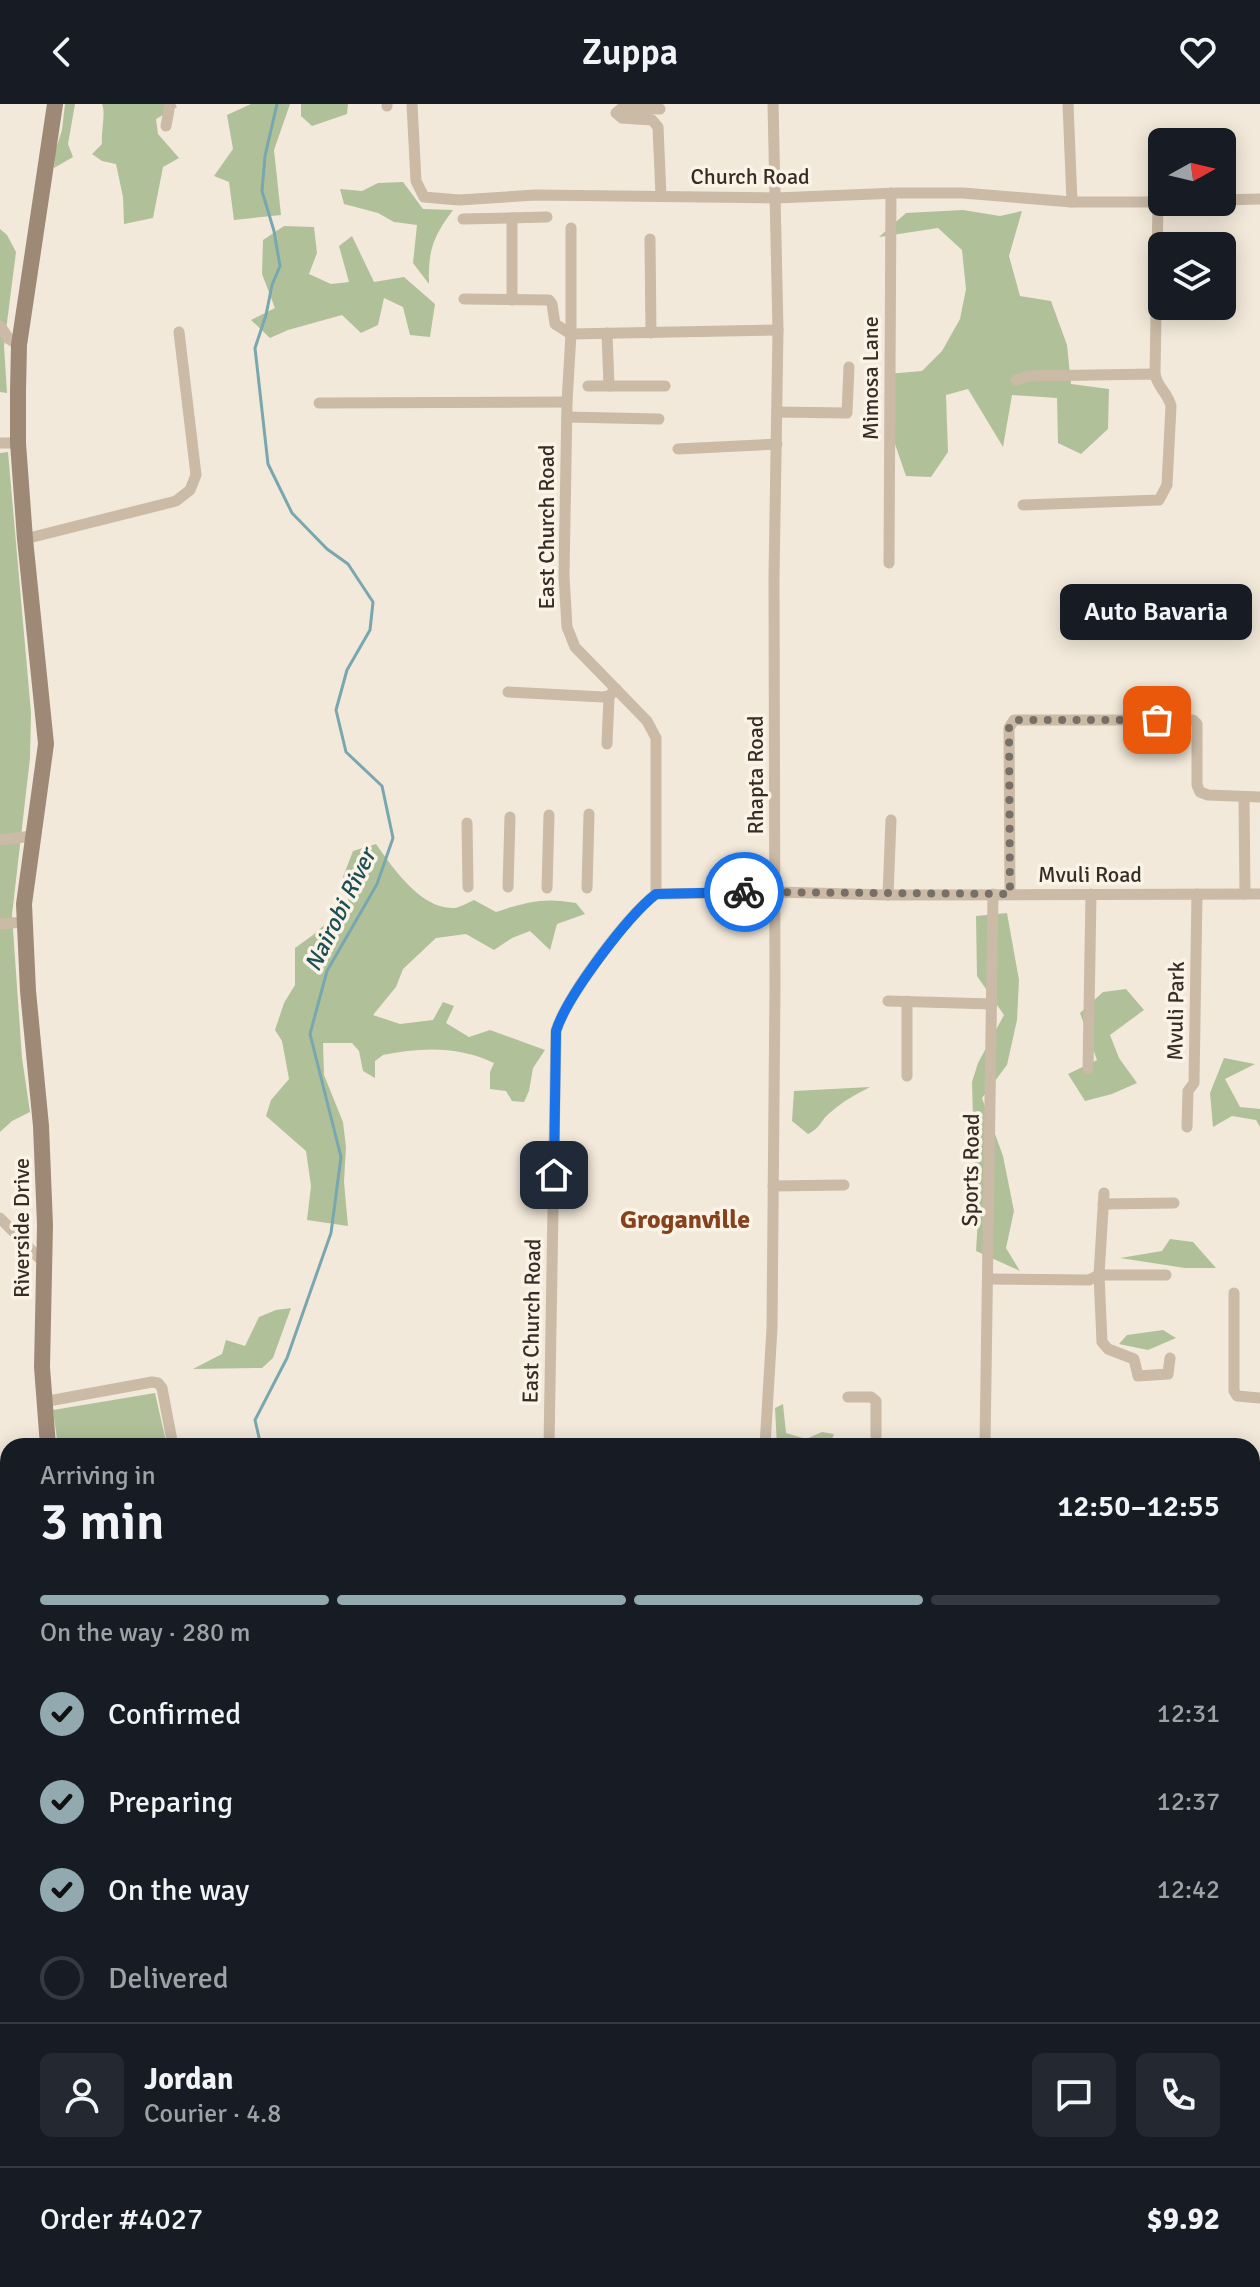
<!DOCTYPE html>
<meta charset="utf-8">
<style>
:root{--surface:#171b24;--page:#242831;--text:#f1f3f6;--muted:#9ea1a6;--line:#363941;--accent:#91a9af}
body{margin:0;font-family:Signika,sans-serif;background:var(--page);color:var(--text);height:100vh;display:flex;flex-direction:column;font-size:30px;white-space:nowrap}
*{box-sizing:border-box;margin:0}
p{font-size:26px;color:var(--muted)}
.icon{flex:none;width:44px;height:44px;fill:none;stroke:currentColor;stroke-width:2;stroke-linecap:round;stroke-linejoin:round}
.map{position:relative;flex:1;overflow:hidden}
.details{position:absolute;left:0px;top:1334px;width:1260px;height:850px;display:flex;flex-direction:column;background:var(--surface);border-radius:24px 24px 0 0;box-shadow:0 4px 20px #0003}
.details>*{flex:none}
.needle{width:52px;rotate:82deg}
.tools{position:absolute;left:1148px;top:24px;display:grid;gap:16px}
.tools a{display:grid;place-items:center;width:88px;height:88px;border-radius:12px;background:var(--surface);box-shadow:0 4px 20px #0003;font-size:40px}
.pin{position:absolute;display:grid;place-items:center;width:68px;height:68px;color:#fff;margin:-34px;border-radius:16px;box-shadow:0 4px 12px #0006}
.courier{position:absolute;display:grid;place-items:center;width:80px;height:80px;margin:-40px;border:6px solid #1a73e8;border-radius:50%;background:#fff;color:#222;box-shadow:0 2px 10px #0007}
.bubble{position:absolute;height:56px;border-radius:12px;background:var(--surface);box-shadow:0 4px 20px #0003;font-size:26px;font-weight:600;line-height:56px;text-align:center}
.summary em{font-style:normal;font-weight:600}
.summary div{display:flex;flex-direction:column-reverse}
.summary{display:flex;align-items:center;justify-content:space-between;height:136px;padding:0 40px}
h1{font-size:52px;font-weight:600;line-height:60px}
.bar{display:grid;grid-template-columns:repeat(4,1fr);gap:12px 8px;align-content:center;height:96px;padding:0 40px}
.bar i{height:10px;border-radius:6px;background:var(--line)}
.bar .current{background:var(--accent)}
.bar p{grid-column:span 4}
.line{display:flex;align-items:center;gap:20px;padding:0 40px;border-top:2px solid var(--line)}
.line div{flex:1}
.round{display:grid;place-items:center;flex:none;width:84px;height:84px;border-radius:12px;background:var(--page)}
ol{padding:0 40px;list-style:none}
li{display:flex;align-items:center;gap:24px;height:88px}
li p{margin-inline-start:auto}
li .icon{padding:8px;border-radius:50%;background:var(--accent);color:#111;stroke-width:4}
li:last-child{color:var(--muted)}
li i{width:44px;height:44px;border:4px solid var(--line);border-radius:50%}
header{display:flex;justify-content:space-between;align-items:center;height:104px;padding:0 40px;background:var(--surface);font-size:36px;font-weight:600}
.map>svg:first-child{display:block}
.green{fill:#b0c19a}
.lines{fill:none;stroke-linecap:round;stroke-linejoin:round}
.stream{stroke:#79a7af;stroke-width:3}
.street{stroke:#cabaa6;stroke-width:11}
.secondary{stroke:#9e8977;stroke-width:16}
.highway{stroke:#57483e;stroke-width:20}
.done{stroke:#786f66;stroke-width:8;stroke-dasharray:0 14.4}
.route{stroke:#1a73e8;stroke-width:10}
.labels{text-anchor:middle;stroke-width:7;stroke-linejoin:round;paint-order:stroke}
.street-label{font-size:22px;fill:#362d27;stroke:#faf3e6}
.water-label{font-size:24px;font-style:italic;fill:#1c4e58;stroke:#faf3e6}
.quarter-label{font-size:26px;font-weight:bold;fill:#86421f;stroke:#faf3e6}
</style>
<header><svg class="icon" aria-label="back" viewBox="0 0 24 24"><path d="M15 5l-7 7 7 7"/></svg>Zuppa<svg class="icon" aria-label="heart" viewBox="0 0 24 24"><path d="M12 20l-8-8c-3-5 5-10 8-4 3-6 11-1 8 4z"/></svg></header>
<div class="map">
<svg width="1260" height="2183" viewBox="0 0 1260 2183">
<rect width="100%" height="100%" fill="#f2e9da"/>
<g class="green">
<polygon points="65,0 75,0 68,40 73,53 54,64 55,48 62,26"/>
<path d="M 102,0 L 175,0 L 177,3 L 156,15 L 158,30 L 179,54 L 163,63 L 153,114 L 124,120 L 123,93 L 116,60 L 102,57 L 92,50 L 102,40 C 101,28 106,8 102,0 Z"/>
<polygon points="251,0 290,0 274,46 281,111 234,116 229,78 214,72 233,45 227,11"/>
<polygon points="301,0 348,0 347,10 312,22 301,12"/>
<path d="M 403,78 L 423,105 L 453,106 C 433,133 428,146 429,180 L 413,159 L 417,121 L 394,118 L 378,109 L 344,100 L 340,85 L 362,87 L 378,79 Z"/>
<polygon points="963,106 1000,112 1022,107 1009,152 1020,192 1051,197 1067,241 1071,280 1109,285 1108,325 1081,350 1058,339 1057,294 1012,291 1003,343 968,285 946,291 948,348 931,373 906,372 895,340 887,270 922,267 942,247 960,215 966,185 962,146 938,124 879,133 906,109"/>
<polygon points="284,122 314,123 317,149 309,170 331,180 349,178 339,142 352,132 374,178 404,173 435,200 430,233 410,231 403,203 384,194 378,221 361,229 342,211 288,226 270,234 251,216 275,204 262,170 263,136"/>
<polygon points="0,125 7,131 16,148 4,242 7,289 0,288"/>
<polygon points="8,348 31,609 30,654 12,811 22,954 30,1008 12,1017 0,1028 0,349"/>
<path d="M 376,740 C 393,764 421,806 455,804 C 461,803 469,798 474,796 L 496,808 C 526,798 544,793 576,799 L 585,810 L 557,820 L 550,846 L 530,827 L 512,834 L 494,846 L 466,830 L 436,834 L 403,865 L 396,883 L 373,911 L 400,920 L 433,916 L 443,898 L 454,902 L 446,919 L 469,933 L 490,926 L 545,946 L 533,964 L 529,987 L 524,998 L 512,997 L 506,987 L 490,985 L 490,968 L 494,959 C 459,942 421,943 383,951 L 375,957 L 375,974 L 363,967 L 359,947 L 352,939 L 323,939 L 324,971 L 343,1018 L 346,1043 L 344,1078 L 348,1122 L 307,1116 L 311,1082 L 306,1047 L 266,1012 L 271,996 L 289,975 L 282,937 L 275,926 L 284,899 L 295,881 L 295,844 L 313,831 L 349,799 L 343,773 L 353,747 Z"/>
<polygon points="1007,809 1019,876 1017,916 1007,961 982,994 1003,1052 1014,1107 1006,1144 1020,1167 976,1147 979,1097 974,1052 972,978 978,959 1004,911 977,872 976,812"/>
<polygon points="1126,885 1144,906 1110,931 1119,954 1137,979 1112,990 1085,997 1068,970 1097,956 1080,909 1103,888"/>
<polygon points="1224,954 1255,960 1225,975 1240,1003 1260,1005 1260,1023 1256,1016 1232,1012 1213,1023 1210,989"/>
<path d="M 870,983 C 857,990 843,997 831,1008 C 820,1016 822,1023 808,1030 L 792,1017 L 794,987 Z"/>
<polygon points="1170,1135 1193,1138 1216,1164 1185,1164 1120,1154 1162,1147"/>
<polygon points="291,1204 273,1254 262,1264 193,1265 222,1250 226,1236 245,1242 259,1213 276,1206"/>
<polygon points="1163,1226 1176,1234 1148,1246 1119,1240 1127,1231"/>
<polygon points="155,1289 167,1342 58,1342 53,1306"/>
<polygon points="783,1300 786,1329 806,1335 822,1328 834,1330 829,1342 777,1342 775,1304"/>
<polygon points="0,1563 8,1563 8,1724 0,1741"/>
<polygon points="0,1931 8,1932 8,2130 0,2146"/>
<polygon points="149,2176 414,2176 405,2183 146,2183"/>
</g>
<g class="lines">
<g class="stream">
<polyline points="261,1342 255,1316 287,1254 331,1129 341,1053 310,930 327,867 377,780 393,734 382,682 346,648 336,606 347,566 370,526 373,498 348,460 327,445 292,409 268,360 255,244 266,211 272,181 280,162 274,127 262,87 265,52 277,0"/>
<polyline points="390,2183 398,2176"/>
</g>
<g class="street">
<polyline points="412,0 416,77 424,93 459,96 535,91 776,94 897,89 963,89 1072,98 1172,98"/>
<polyline points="1068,0 1072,98"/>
<polyline points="387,2 387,0"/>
<polyline points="660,5 622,4 616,9 622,14 652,16 658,23 661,92"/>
<polyline points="166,22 170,0"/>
<polyline points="1222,96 1260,95"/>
<polyline points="463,115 547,113"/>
<polyline points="650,135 651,229"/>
<polyline points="464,195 549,196 552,200 555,220 571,230 571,124"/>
<polyline points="512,196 512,114"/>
<polyline points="0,222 9,235 19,241"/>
<polyline points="607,229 609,282 665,282"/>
<polyline points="1155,270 1158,98"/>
<path d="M 1016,276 L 1029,272 L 1155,270 C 1157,283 1168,289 1171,302 L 1167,381 L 1159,396 L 1023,401"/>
<polyline points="588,282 609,282"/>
<polyline points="319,299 567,298"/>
<polyline points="777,308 847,309 849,263"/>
<polyline points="567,313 659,315"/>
<polyline points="0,339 18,339"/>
<polyline points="678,345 777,340"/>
<polyline points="25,435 176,397 190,386 196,371 179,228"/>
<polyline points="889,459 891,89"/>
<polyline points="508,588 603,593 609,592 616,585"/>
<polyline points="607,640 609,592"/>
<polyline points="1244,693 1245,790"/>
<polyline points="467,719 468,783"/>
<polyline points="0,736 32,732"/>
<polyline points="508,783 510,713"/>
<polyline points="547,784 549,711"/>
<polyline points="587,784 589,710"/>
<polyline points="656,790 656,634 647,617 575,543 567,523 564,472 567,298 571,230 778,226"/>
<polyline points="1010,790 1009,624 1014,616 1193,616 1197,620 1197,681 1200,688 1208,691 1260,693"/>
<polyline points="888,791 891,716"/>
<polyline points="0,820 24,818"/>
<polyline points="888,897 992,900"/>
<polyline points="1088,965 1091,790"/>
<polyline points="907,972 907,897"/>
<polyline points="1187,1023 1188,987 1194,979 1197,790"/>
<polyline points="773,1082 844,1081"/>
<polyline points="1104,1089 1099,1171 1102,1238 1108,1245 1134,1255 1138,1272 1168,1270 1170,1254"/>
<polyline points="1103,1100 1174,1099"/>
<polyline points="0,1114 44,1159"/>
<polyline points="989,1175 1089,1176 1099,1171 1166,1171"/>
<polyline points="1234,1189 1234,1287 1237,1292 1260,1294"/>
<polyline points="848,1293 871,1293 876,1297 876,1342"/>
<polyline points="43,1298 152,1278 158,1279 162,1284 173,1342"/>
<path d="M 549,1342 L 556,927 C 567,892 626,813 656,790 L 776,788 L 888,791 L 1260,790"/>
<polyline points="765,1342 772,1224 775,883 774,474 778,226 773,0"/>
<polyline points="985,1342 993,790"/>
<polyline points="0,1436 8,1435"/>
<polyline points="1252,1436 1260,1444"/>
<polyline points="0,1555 8,1554"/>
<polyline points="1252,1952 1260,1942"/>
<polyline points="0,1983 8,1960"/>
<polyline points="0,2087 8,2090"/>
<polyline points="1059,2183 1065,2176"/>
</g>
<g class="secondary">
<polyline points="48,1342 42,1263 45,1121 41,1022 28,887 24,800 46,640 25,435 18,339 18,287 19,241 55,0"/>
<polyline points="0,2168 8,2150"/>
<polyline points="868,2176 877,2183"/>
<polyline points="893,2176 901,2183"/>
<polyline points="703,2183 715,2176"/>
</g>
<g class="highway">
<polyline points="1252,2002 1260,1991"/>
<polyline points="1252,2024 1260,2014"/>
<polyline points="1252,2049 1260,2041"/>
<polyline points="1252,2098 1260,2089"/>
<polyline points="1104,2183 1110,2176"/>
<polyline points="1131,2183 1138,2176"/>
<polyline points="1174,2183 1182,2176"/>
</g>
</g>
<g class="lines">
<polyline class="done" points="744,788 1010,790 1009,624 1014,616 1157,616"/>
<path class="route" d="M 554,1071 L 556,927 C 567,892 627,813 656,790 L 744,788"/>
</g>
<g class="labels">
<g class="street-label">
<text x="750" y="80">Church Road</text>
<text transform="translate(870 274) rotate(-90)" y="8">Mimosa Lane</text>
<text transform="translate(546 423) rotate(-90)" y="8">East Church Road</text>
<text transform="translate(755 671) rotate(-90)" y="8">Rhapta Road</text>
<text x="1090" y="778">Mvuli Road</text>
<text transform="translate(1175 907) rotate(-89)" y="8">Mvuli Park</text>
<text transform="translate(970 1066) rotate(-89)" y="8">Sports Road</text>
<text transform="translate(21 1124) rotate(-90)" y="8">Riverside Drive</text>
<text transform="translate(531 1217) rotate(-89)" y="8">East Church Road</text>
</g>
<g class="water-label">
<text transform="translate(340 806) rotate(-64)" y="8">Nairobi River</text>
</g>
<g class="quarter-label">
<text x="685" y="1124">Groganville</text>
</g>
</g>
</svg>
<div class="tools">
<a><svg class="needle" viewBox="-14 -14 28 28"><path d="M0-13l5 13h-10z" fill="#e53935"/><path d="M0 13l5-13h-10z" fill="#9ea1a6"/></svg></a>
<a><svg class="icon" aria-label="layers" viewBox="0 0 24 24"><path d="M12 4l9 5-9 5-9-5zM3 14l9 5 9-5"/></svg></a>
</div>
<div class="pin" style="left:1157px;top:616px;background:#ea580c"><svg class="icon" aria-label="bag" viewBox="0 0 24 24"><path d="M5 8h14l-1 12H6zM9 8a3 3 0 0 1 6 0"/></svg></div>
<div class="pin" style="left:554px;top:1071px;background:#1f2937"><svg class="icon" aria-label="home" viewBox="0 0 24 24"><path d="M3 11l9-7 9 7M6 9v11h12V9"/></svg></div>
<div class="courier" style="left:744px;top:788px"><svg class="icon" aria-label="bike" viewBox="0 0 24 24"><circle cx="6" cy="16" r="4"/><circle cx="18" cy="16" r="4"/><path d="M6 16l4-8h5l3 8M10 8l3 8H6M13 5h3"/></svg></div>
<div class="bubble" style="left:1060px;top:480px;width:192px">Auto Bavaria</div>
<section class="details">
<div class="summary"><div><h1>3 min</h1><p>Arriving in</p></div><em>12:50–12:55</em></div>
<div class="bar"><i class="current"></i><i class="current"></i><i class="current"></i><i></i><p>On the way · 280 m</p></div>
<ol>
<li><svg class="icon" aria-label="check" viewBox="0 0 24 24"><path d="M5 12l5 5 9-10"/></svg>Confirmed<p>12:31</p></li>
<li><svg class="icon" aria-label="check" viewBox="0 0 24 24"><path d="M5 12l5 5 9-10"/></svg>Preparing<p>12:37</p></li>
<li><svg class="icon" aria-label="check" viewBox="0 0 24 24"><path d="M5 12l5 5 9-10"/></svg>On the way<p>12:42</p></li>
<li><i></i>Delivered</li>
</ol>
<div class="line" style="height:144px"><a class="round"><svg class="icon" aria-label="person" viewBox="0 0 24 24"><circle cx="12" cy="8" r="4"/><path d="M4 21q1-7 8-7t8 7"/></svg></a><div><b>Jordan</b><p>Courier · 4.8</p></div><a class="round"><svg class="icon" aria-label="chat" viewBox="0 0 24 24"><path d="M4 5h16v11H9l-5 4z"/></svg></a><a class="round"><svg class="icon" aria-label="phone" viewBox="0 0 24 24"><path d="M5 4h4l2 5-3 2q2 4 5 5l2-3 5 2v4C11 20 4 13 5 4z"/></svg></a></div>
<div class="line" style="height:104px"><div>Order #4027</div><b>$9.92</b></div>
</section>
</div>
